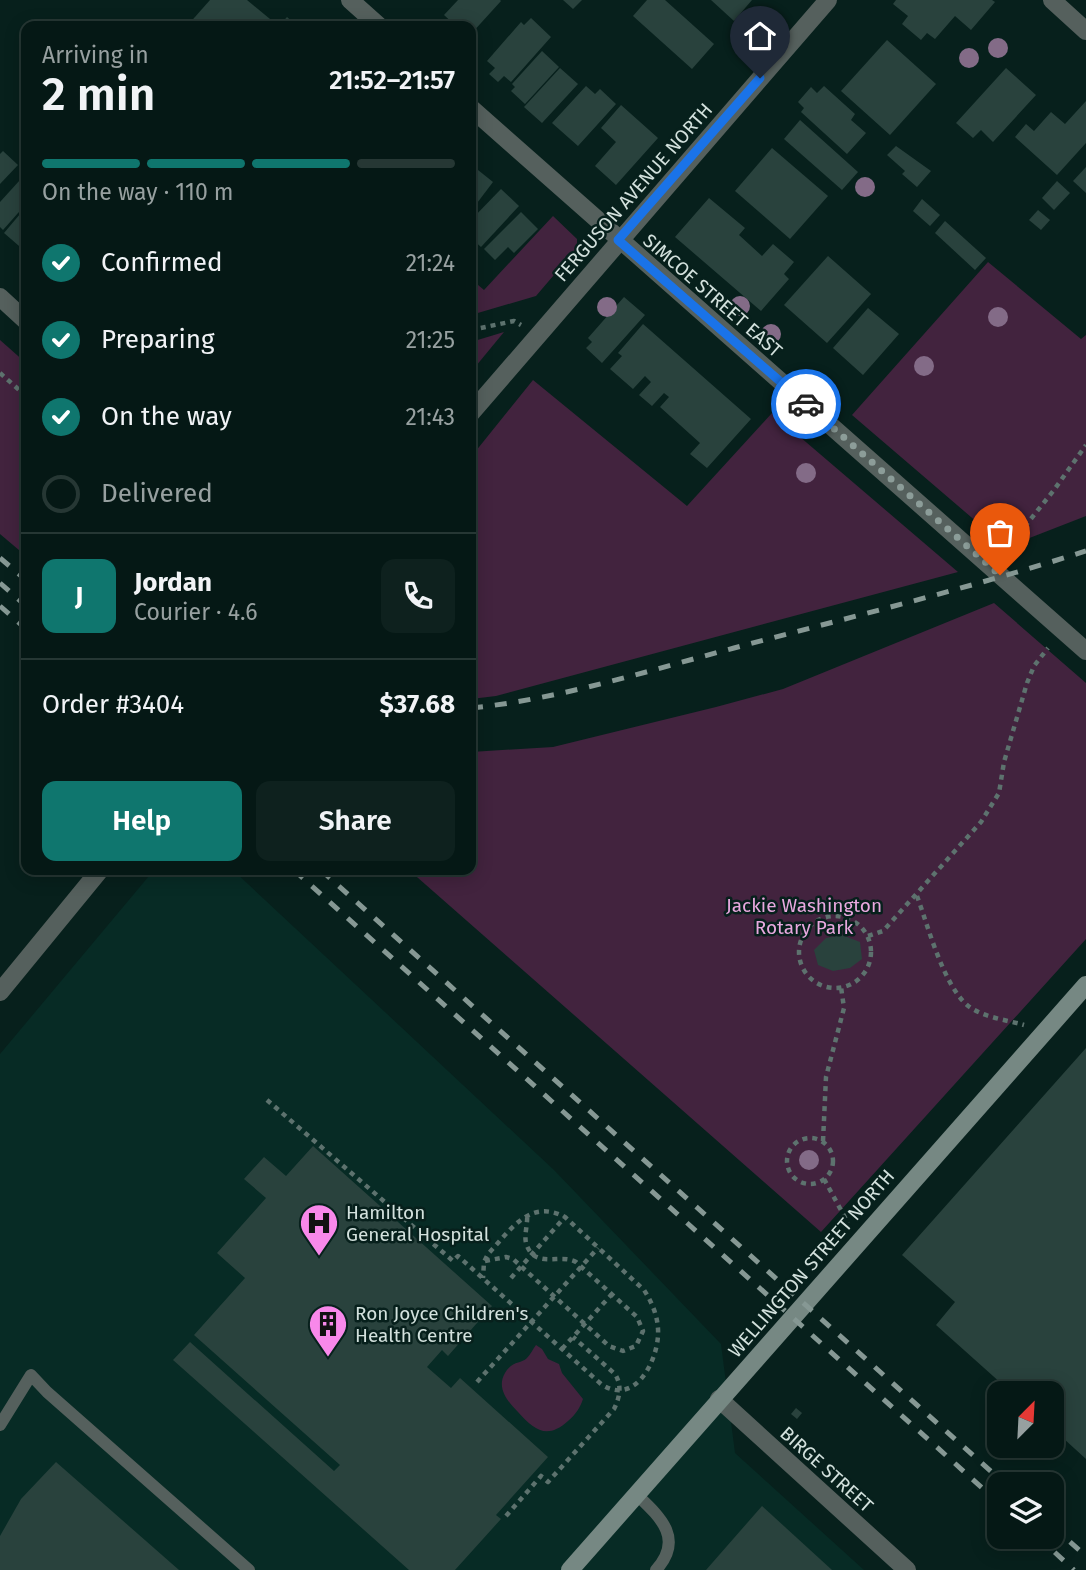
<!DOCTYPE html>
<meta charset="utf-8">
<style>
:root{--surface:#051815;--page:#0e211e;--text:#f1f3f6;--muted:#97a0a0;--line:#263734;--accent:#0f766e}
body{margin:0;font-family:"Fira Sans",sans-serif;background:var(--page);color:var(--text);height:100vh;display:flex;flex-direction:column;font-size:26px;white-space:nowrap}
*{box-sizing:border-box;margin:0}
p{font-size:23px;color:var(--muted)}
.icon{flex:none;width:38px;height:38px;fill:none;stroke:currentColor;stroke-width:2;stroke-linecap:round;stroke-linejoin:round}
.map{position:relative;flex:1;overflow:hidden}
.panel{position:absolute;left:21px;top:21px;width:455px;height:854px;display:flex;flex-direction:column;background:var(--surface);border-radius:14px;box-shadow:0 4px 18px #0003,0 0 0 2px var(--line)}
.panel>*{flex:none}
.needle{width:46px;rotate:24deg}
.controls{position:absolute;left:987px;top:1381px;display:grid;gap:14px}
.controls a{display:grid;place-items:center;width:77px;height:77px;border-radius:14px;background:var(--surface);box-shadow:0 4px 18px #0003,0 0 0 2px var(--line);font-size:35px}
.pin{position:absolute;display:grid;place-items:center;width:60px;height:60px;color:#fff;margin:-72px -30px;border-radius:50% 50% 50% 0;rotate:-45deg;box-shadow:0 0 7px #0007}
.pin .icon{rotate:45deg}
.courier{position:absolute;display:grid;place-items:center;width:70px;height:70px;margin:-35px;border:5px solid #1a73e8;border-radius:50%;background:#fff;color:#222;box-shadow:0 2px 9px #0007}
.headline em{font-style:normal;font-weight:600}
.headline div{display:flex;flex-direction:column-reverse}
.headline{display:flex;align-items:center;justify-content:space-between;height:119px;padding:0 21px}
h1{font-size:46px;font-weight:600;line-height:52px}
.bar{display:grid;grid-template-columns:repeat(4,1fr);gap:10px 7px;align-content:center;height:84px;padding:0 21px}
.bar i{height:9px;border-radius:5px;background:var(--line)}
.bar .on{background:var(--accent)}
.bar p{grid-column:span 4}
.line{display:flex;align-items:center;gap:18px;padding:0 21px;border-top:2px solid var(--line)}
.line div{flex:1}
.round{display:grid;place-items:center;flex:none;width:74px;height:74px;border-radius:14px;background:var(--page)}
ol{padding:0 21px;list-style:none}
li{display:flex;align-items:center;gap:21px;height:77px}
li p{margin-inline-start:auto}
li .icon{padding:7px;border-radius:50%;background:var(--accent);color:#fff;stroke-width:4}
li:last-child{color:var(--muted)}
li i{width:38px;height:38px;border:4px solid var(--line);border-radius:50%}
.action{display:flex;gap:14px;margin-top:auto;padding:14px 21px}
.action a{flex:1;height:80px;border-radius:14px;background:var(--accent);color:#fff;font-size:28px;font-weight:600;line-height:80px;text-align:center}
.action a+a{background:var(--page);color:var(--text)}
.map>svg:first-child{display:block}
.built{fill:#072b25}
.green{fill:#42233e}
.building{fill:#29423d}
.lines{fill:none;stroke-linecap:round;stroke-linejoin:round}
.path{stroke:#5d726e;stroke-width:4.5;stroke-dasharray:5 5;stroke-linecap:butt}
.service{stroke:#55605d;stroke-width:12}
.minor{stroke:#55605d;stroke-width:18}
.secondary{stroke:#768883;stroke-width:18}
.rail{stroke:#869894;stroke-width:5;stroke-dasharray:12 12;stroke-linecap:butt}
.tree{fill:#836b87}
.done{stroke:#8c9d99;stroke-width:7;stroke-dasharray:0 12.6}
.route{stroke:#1a73e8;stroke-width:9}
.labels{text-anchor:middle;stroke-width:5;stroke-linejoin:round;paint-order:stroke}
.street-label{font-size:19px;fill:#d3e1dd;stroke:#07201c}
.park-label{font-size:19px;fill:#e8a8df;stroke:#07201c}
.poi-label{font-size:19px;fill:#d3e1dd;stroke:#07201c;text-anchor:start}
</style>
<div class="map">
<svg width="1086" height="1570" viewBox="0 0 1086 1570">
<rect width="100%" height="100%" fill="#07201c"/>
<polygon class="built" points="154,870 233,870 554,1170 721,1344 735,1453 864,1570 0,1570 0,1054"/>
<g class="green">
<polygon points="553,216 577,239 577,248 536,296 471,315 471,279 484,290"/>
<polygon points="988,262 1081,339 1086,335 1086,516 1006,547 852,415"/>
<polygon points="504,332 471,372 471,342"/>
<polygon points="0,340 26,363 26,556 0,534"/>
<polygon points="533,380 687,506 772,413 958,572 496,696 471,699 471,457"/>
<polygon points="994,603 1086,683 1086,939 821,1232 409,870 471,870 471,752 553,747 716,707 783,689"/>
<path d="M 536,1345 L 542,1349 L 548,1359 L 559,1364 L 562,1373 L 583,1399 C 580,1408 576,1414 568,1421 C 547,1440 534,1430 518,1412 C 508,1402 496,1388 505,1373 C 513,1360 521,1364 527,1358 C 530,1355 533,1349 536,1345 Z"/>
</g>
<g class="building">
<polygon points="210,0 247,0 270,19 264,26 187,26"/>
<polygon points="458,0 500,0 501,1 471,34 471,26 456,26 444,15"/>
<polygon points="563,0 582,0 573,9"/>
<polygon points="647,0 665,0 714,44 692,69 633,16"/>
<polygon points="711,0 752,0 734,21"/>
<polygon points="896,0 992,0 995,2 971,30 955,16 935,39 927,33 921,40 902,24 908,16 893,4"/>
<polygon points="287,17 297,26 279,26"/>
<polygon points="531,18 551,37 511,82 504,76 498,82 489,74 495,68 487,61 521,22 524,25"/>
<polygon points="887,40 936,84 890,135 841,91"/>
<polygon points="542,51 559,67 525,104 511,91 515,87 512,84"/>
<polygon points="560,68 578,84 542,123 524,107"/>
<polygon points="1006,68 1036,95 993,142 981,130 973,138 956,123"/>
<polygon points="586,86 595,94 600,89 616,104 578,146 552,123"/>
<polygon points="824,86 855,114 851,120 866,133 847,154 801,112 804,108 798,102 811,87 817,93"/>
<polygon points="1086,101 1086,143 1057,175 1015,137 1026,124 1034,131 1051,112 1065,124"/>
<polygon points="621,105 658,138 616,185 595,166 616,142 601,128"/>
<polygon points="800,120 858,172 842,190 784,139"/>
<polygon points="896,146 931,171 917,187 902,174 905,171 887,155"/>
<polygon points="772,148 828,196 790,239 735,191"/>
<polygon points="3,151 18,165 0,184 0,154"/>
<polygon points="473,166 493,182 471,211 471,169"/>
<polygon points="1086,167 1086,193 1073,181"/>
<polygon points="20,180 26,185 26,204 3,230 0,227 0,202"/>
<polygon points="1057,181 1070,193 1054,210 1042,198"/>
<polygon points="501,189 519,206 481,247 471,238 471,220"/>
<polygon points="709,198 745,228 739,235 762,256 773,244 794,262 784,274 789,279 761,311 675,237"/>
<polygon points="922,199 940,215 930,226 913,211"/>
<polygon points="26,207 26,252 4,233"/>
<polygon points="1038,210 1050,220 1041,230 1029,220"/>
<polygon points="521,212 538,229 514,253 508,247 495,260 484,249"/>
<polygon points="945,221 986,258 975,270 935,233"/>
<polygon points="828,256 871,294 827,343 784,305"/>
<polygon points="624,297 645,315 602,363 586,348 592,342 588,338"/>
<polygon points="868,308 899,334 863,375 833,348"/>
<polygon points="643,324 751,419 707,468 690,454 700,443 660,407 669,397 664,393 652,406 639,395 651,382 645,376 633,389 610,369 622,356 618,353"/>
<polygon points="842,935 860,942 862,959 850,968 833,971 818,965 814,950 826,938"/>
<polygon points="1086,1048 1086,1459 1052,1428 1052,1393 1012,1393 936,1325 955,1302 902,1255"/>
<polygon points="313,1146 492,1306 448,1356 442,1350 427,1367 451,1388 460,1378 548,1457 496,1515 501,1519 455,1570 409,1570 173,1360 190,1342 334,1471 340,1465 194,1335 245,1278 217,1253 266,1198 244,1179 264,1157 286,1176"/>
<polygon points="796,1408 802,1413 797,1419 791,1414"/>
<polygon points="56,1462 179,1570 0,1570 0,1536 21,1499"/>
<polygon points="762,1506 832,1570 706,1570"/>
</g>
<g class="lines">
<g class="path">
<polyline points="471,330 514,321 521,325"/>
<polyline points="0,373 26,396"/>
<polyline points="1006,550 1054,490 1086,445"/>
<path d="M 917,896 C 928,926 943,984 967,1005 C 981,1017 1007,1020 1024,1025"/>
<circle cx="835" cy="952" r="36"/>
<polyline points="868,936 883,931 981,822 999,793 1004,762 1027,683 1034,666 1048,648"/>
<path d="M 267,1100 L 453,1261 L 458,1256 L 601,1384 C 633,1406 656,1365 658,1336 C 659,1319 653,1304 644,1290 L 565,1217 C 529,1198 510,1231 488,1254 L 484,1262 L 483,1278"/>
<circle cx="810" cy="1161" r="23"/>
<polyline points="823,1141 826,1077 844,1008 841,987"/>
<polyline points="824,1179 848,1223"/>
<path d="M 485,1261 L 506,1257 L 513,1259 L 609,1346 L 623,1351 L 636,1346 L 643,1331 L 637,1317 L 576,1262 C 560,1253 534,1270 526,1243 C 524,1234 528,1224 527,1214"/>
<polyline points="511,1278 565,1217"/>
<polyline points="562,1349 612,1294"/>
<polyline points="477,1382 598,1248"/>
<path d="M 506,1516 L 541,1476 L 548,1482 L 614,1409 C 620,1397 622,1385 615,1374 L 573,1337"/>
</g>
<g class="service">
<polyline points="0,1425 31,1375 47,1392 249,1570"/>
<path d="M 636,1494 C 659,1516 685,1538 656,1570"/>
</g>
<g class="minor">
<polyline points="350,0 379,26"/>
<polyline points="1052,0 1086,31"/>
<polyline points="471,108 1086,651"/>
<polyline points="0,297 26,321"/>
<polyline points="471,413 828,0"/>
<polyline points="0,992 100,870"/>
<polyline points="719,1399 907,1570"/>
</g>
<polyline class="secondary" points="570,1570 1086,985"/>
<g class="rail">
<polyline points="0,558 26,580"/>
<polyline points="0,583 26,606"/>
<polyline points="0,606 26,629"/>
<path d="M 471,708 C 560,699 647,671 734,648 C 851,617 970,588 1086,551"/>
<polyline points="294,870 999,1503"/>
<polyline points="321,870 1005,1484"/>
<polyline points="1052,1526 1086,1556"/>
<polyline points="1037,1536 1074,1570"/>
</g>
</g>
<g class="tree">
<circle cx="998" cy="48" r="10"/>
<circle cx="969" cy="58" r="10"/>
<circle cx="865" cy="187" r="10"/>
<circle cx="740" cy="306" r="10"/>
<circle cx="607" cy="307" r="10"/>
<circle cx="998" cy="317" r="10"/>
<circle cx="771" cy="334" r="10"/>
<circle cx="924" cy="366" r="10"/>
<circle cx="806" cy="473" r="10"/>
<circle cx="809" cy="1160" r="10"/>
</g>
<g class="lines">
<polyline class="done" points="806,404 1000,575"/>
<polyline class="route" points="760,78 618,240 806,404"/>
</g>
<defs>
<g id="hospital-pin" transform="scale(2.0125)"><path d="M0 17L-7.5 6A9.5 9.5 0 1 1 7.5 6Z" fill="#f888ea" stroke="#07201c"/><path d="M-5-5h3v3.5h4V-5h3V5h-3V1.5h-4V5h-3Z" fill="#111"/></g>
<g id="building-pin" transform="scale(2.0125)"><path d="M0 17L-7.5 6A9.5 9.5 0 1 1 7.5 6Z" fill="#f888ea" stroke="#07201c"/><path d="M-4-6H4V6H1V3H-1V6H-4ZM-2.5-4.3h1.7v1.8h-1.7ZM.8-4.3h1.7v1.8H.8ZM-2.5-1h1.7V.8h-1.7ZM.8-1h1.7V.8H.8Z" fill="#111"/></g>
</defs>
<g fill-rule="evenodd">
<use href="#hospital-pin" x="319" y="1223"/>
<use href="#building-pin" x="328" y="1324"/>
</g>
<g class="labels">
<g class="street-label">
<text transform="translate(633 192) rotate(-49)" y="7">FERGUSON AVENUE NORTH</text>
<text transform="translate(713 295) rotate(41)" y="7">SIMCOE STREET EAST</text>
<text transform="translate(811 1263) rotate(-49)" y="7">WELLINGTON STREET NORTH</text>
<text transform="translate(827 1469) rotate(42)" y="7">BIRGE STREET</text>
</g>
<g class="park-label">
<text x="804" y="912">Jackie Washington<tspan x="804" dy="22">Rotary Park</tspan></text>
</g>
<g class="poi-label">
<text x="346" y="1219">Hamilton<tspan x="346" dy="22">General Hospital</tspan></text>
<text x="355" y="1320">Ron Joyce Children's<tspan x="355" dy="22">Health Centre</tspan></text>
</g>
</g>
</svg>
<div class="controls">
<a><svg class="needle" viewBox="-14 -14 28 28"><path d="M0-13l5 13h-10z" fill="#e53935"/><path d="M0 13l5-13h-10z" fill="#97a0a0"/></svg></a>
<a><svg class="icon" aria-label="layers" viewBox="0 0 24 24"><path d="M12 4l9 5-9 5-9-5zM3 14l9 5 9-5"/></svg></a>
</div>
<div class="pin" style="left:1000px;top:575px;background:#ea580c"><svg class="icon" aria-label="bag" viewBox="0 0 24 24"><path d="M5 8h14l-1 12H6zM9 8a3 3 0 0 1 6 0"/></svg></div>
<div class="pin" style="left:760px;top:78px;background:#1f2937"><svg class="icon" aria-label="home" viewBox="0 0 24 24"><path d="M3 11l9-7 9 7M6 9v11h12V9"/></svg></div>
<div class="courier" style="left:806px;top:404px"><svg class="icon" aria-label="car" viewBox="0 0 24 24"><path d="M5 17H2v-5l4-1 3-4h7l3 4 3 1v5h-3M9 17h6M6 11h13"/><circle cx="7" cy="17" r="2"/><circle cx="17" cy="17" r="2"/></svg></div>
<section class="panel">
<div class="headline"><div><h1>2 min</h1><p>Arriving in</p></div><em>21:52–21:57</em></div>
<div class="bar"><i class="on"></i><i class="on"></i><i class="on"></i><i></i><p>On the way · 110 m</p></div>
<ol>
<li><svg class="icon" aria-label="check" viewBox="0 0 24 24"><path d="M5 12l5 5 9-10"/></svg>Confirmed<p>21:24</p></li>
<li><svg class="icon" aria-label="check" viewBox="0 0 24 24"><path d="M5 12l5 5 9-10"/></svg>Preparing<p>21:25</p></li>
<li><svg class="icon" aria-label="check" viewBox="0 0 24 24"><path d="M5 12l5 5 9-10"/></svg>On the way<p>21:43</p></li>
<li><i></i>Delivered</li>
</ol>
<div class="line" style="height:126px"><b class="round" style="background:var(--accent);color:#fff">J</b><div><b>Jordan</b><p>Courier · 4.6</p></div><a class="round"><svg class="icon" aria-label="phone" viewBox="0 0 24 24"><path d="M5 4h4l2 5-3 2q2 4 5 5l2-3 5 2v4C11 20 4 13 5 4z"/></svg></a></div>
<div class="line" style="height:91px"><div>Order #3404</div><b>$37.68</b></div>
<div class="action"><a>Help</a><a>Share</a></div>
</section>
</div>
